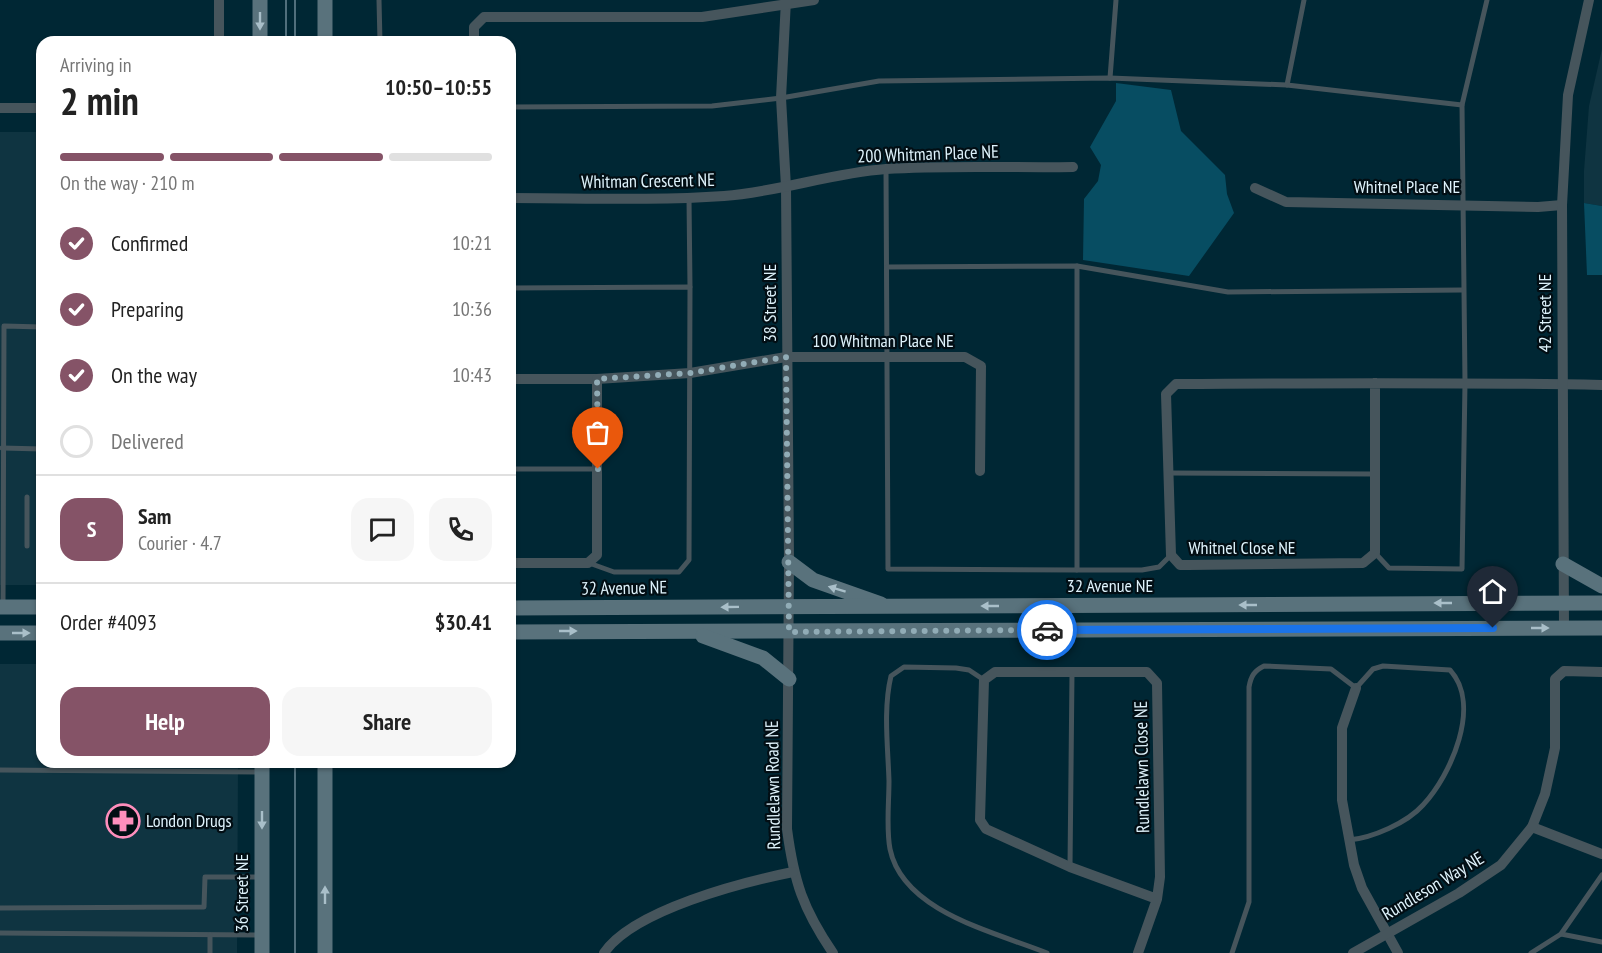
<!DOCTYPE html>
<meta charset="utf-8">
<style>
:root{--surface:#fff;--page:#f6f6f6;--text:#222;--muted:#767676;--line:#e0e0e0;--accent:#855367}
body{margin:0;font-family:"PT Sans Narrow",sans-serif;background:var(--page);color:var(--text);height:100vh;display:flex;flex-direction:column;font-size:22px;white-space:nowrap}
*{box-sizing:border-box;margin:0}
p{font-size:20px;color:var(--muted)}
.icon{flex:none;width:33px;height:33px;fill:none;stroke:currentColor;stroke-width:2;stroke-linecap:round;stroke-linejoin:round}
.map{position:relative;flex:1;overflow:hidden}
.details{position:absolute;left:36px;top:36px;width:480px;height:732px;display:flex;flex-direction:column;background:var(--surface);border-radius:18px;box-shadow:0 2px 4px #0004}
.details>*{flex:none}
.pin{position:absolute;display:grid;place-items:center;width:51px;height:51px;color:#fff;margin:-62px -26px;border-radius:50% 50% 50% 0;rotate:-45deg;box-shadow:0 0 6px #0007}
.pin .icon{rotate:45deg}
.courier{position:absolute;display:grid;place-items:center;width:60px;height:60px;margin:-30px;border:4px solid #1a73e8;border-radius:50%;background:#fff;color:#222;box-shadow:0 2px 8px #0007}
.head em{font-style:normal;font-weight:700}
.head div{display:flex;flex-direction:column-reverse}
.head{display:flex;align-items:center;justify-content:space-between;height:102px;padding:0 24px}
h1{font-size:39px;font-weight:700;line-height:45px}
.bar{display:grid;grid-template-columns:repeat(4,1fr);gap:9px 6px;align-content:center;height:72px;padding:0 24px}
.bar i{height:8px;border-radius:4px;background:var(--line)}
.bar .on{background:var(--accent)}
.bar p{grid-column:span 4}
.line{display:flex;align-items:center;gap:15px;padding:0 24px;border-top:2px solid var(--line)}
.line div{flex:1}
.round{display:grid;place-items:center;flex:none;width:63px;height:63px;border-radius:18px;background:var(--page)}
ol{padding:0 24px;list-style:none}
li{display:flex;align-items:center;gap:18px;height:66px}
li p{margin-inline-start:auto}
li .icon{padding:6px;border-radius:50%;background:var(--accent);color:#fff;stroke-width:4}
li:last-child{color:var(--muted)}
li i{width:33px;height:33px;border:3px solid var(--line);border-radius:50%}
.cta{display:flex;gap:12px;margin-top:auto;padding:12px 24px}
.cta a{flex:1;height:69px;border-radius:18px;background:var(--accent);color:#fff;font-size:24px;font-weight:700;line-height:69px;text-align:center}
.cta a+a{background:var(--page);color:var(--text)}
.map>svg:first-child{display:block}
.built{fill:#0f3441}
.green{fill:#074d62}
.lines{fill:none;stroke-linecap:round;stroke-linejoin:round}
.service{stroke:#46555c;stroke-width:5}
.minor{stroke:#46555c;stroke-width:10}
.secondary{stroke:#59727c;stroke-width:15}
.tram{stroke:#6b8994;stroke-width:1.5}
.oneway{fill:#a9bfc9}
.done{stroke:#91acb6;stroke-width:6;stroke-dasharray:0 10.8}
.route{stroke:#1a73e8;stroke-width:8}
.labels{text-anchor:middle;stroke-width:4.5;stroke-linejoin:round;paint-order:stroke}
.street-label{font-size:18px;fill:#dff3fc;stroke:#020e14}
.poi-label{font-size:18px;fill:#dff3fc;stroke:#020e14;text-anchor:start}
</style>
<div class="map">
<svg width="1602" height="953" viewBox="0 0 1602 953">
<rect width="100%" height="100%" fill="#002734"/>
<g class="built">
<polygon points="1602,49 1602,206 1584,203 1584,171 1589,106"/>
<rect x="0" y="132" width="42" height="453"/>
<polygon points="0,664 42,664 42,762 238,762 237,953 0,953"/>
</g>
<g class="green">
<polygon points="1116,83 1171,90 1181,131 1225,175 1227,194 1234,213 1189,276 1083,260 1084,199 1098,181 1101,165 1090,147 1116,101"/>
<polygon points="1584,203 1602,206 1602,275 1587,275"/>
</g>
<g class="lines">
<g class="service">
<polyline points="379,0 380,42"/>
<polyline points="1110,78 1116,0"/>
<polyline points="1287,85 1304,0"/>
<polyline points="510,107 712,106 781,98 879,81 1110,78 1287,85 1462,105 1487,0"/>
<polyline points="886,169 888,569 1077,570 1077,266"/>
<polyline points="689,198 690,287"/>
<polyline points="887,267 1077,266 1228,292 1462,290"/>
<polyline points="510,288 690,287 689,560 679,572 614,572 589,563"/>
<polyline points="2,448 42,449"/>
<polyline points="510,469 598,469"/>
<polyline points="1169,473 1374,474"/>
<polyline points="27,546 27,497"/>
<polyline points="1375,553 1389,568 1462,569 1465,383 1462,105"/>
<polyline points="1077,570 1142,570 1159,567 1171,555"/>
<polyline points="3,605 4,326 42,327"/>
<path d="M 984,680 L 969,670 L 956,668 L 904,667 L 891,676 C 883,709 888,748 889,781 C 889,803 886,828 890,849 C 903,912 995,932 1047,953"/>
<polyline points="0,770 259,772"/>
<polyline points="1070,867 1072,673"/>
<polyline points="0,908 204,907 205,877 260,877"/>
<polyline points="0,933 260,935"/>
<polyline points="1561,934 1602,942"/>
<polyline points="210,935 210,953"/>
<path d="M 1232,953 L 1249,902 L 1249,687 C 1251,676 1254,671 1264,666 L 1331,669 L 1356,688 L 1373,669 L 1383,666 L 1450,670 C 1482,705 1451,775 1423,805 C 1407,823 1372,838 1349,840"/>
<polyline points="1531,953 1561,934 1602,875"/>
</g>
<g class="minor">
<polyline points="219,0 219,42"/>
<path d="M 786,0 L 781,98 L 786,187 L 789,562 L 787,829 C 794,882 803,909 833,953"/>
<polyline points="474,42 474,27 484,17 702,17 814,0"/>
<polyline points="0,108 42,108"/>
<polyline points="1255,188 1286,202 1538,207 1562,205"/>
<path d="M 510,198 C 581,198 653,201 724,196 C 779,192 831,173 886,169 C 948,165 1011,168 1073,167"/>
<polyline points="510,379 597,379 597,555 588,563 510,563"/>
<polyline points="597,379 690,373 786,357 965,357 981,366 980,471"/>
<path d="M 1375,383 L 1375,553 L 1363,563 L 1188,565 L 1180,565 L 1171,555 L 1166,394 L 1176,384 C 1318,383 1460,382 1602,385"/>
<polyline points="1564,628 1562,205 1568,95 1589,0"/>
<polyline points="1356,688 1342,728 1342,800 1354,865 1362,888 1398,953"/>
<polyline points="1532,827 1602,854"/>
<path d="M 604,953 C 633,910 743,882 793,872"/>
<polyline points="1138,953 1157,899 1160,877 1157,683 1147,672 995,672 984,680 980,820 986,829 1070,867 1157,899"/>
<polyline points="1353,953 1459,893 1501,865 1532,827 1545,794 1555,748 1555,679 1564,671 1602,672"/>
</g>
<g class="secondary">
<polyline points="260,0 260,42"/>
<polyline points="325,0 325,42"/>
<polyline points="789,562 813,580 881,604"/>
<polyline points="1563,564 1602,586"/>
<polyline points="0,607 42,607"/>
<polyline points="510,608 1602,603"/>
<polyline points="510,632 1602,628"/>
<polyline points="0,633 42,633"/>
<polyline points="703,636 763,658 789,679"/>
<polyline points="325,762 325,953"/>
<polyline points="262,953 262,762"/>
</g>
<g class="tram">
<polyline points="286,0 286,42"/>
<polyline points="295,42 295,0"/>
<polyline points="295,953 295,762"/>
</g>
</g>
<defs><path id="oneway-solid" d="M-6-.8H1V-3.2L6.5 0L1 3.2V.8H-6Z" transform="scale(1.5)"/></defs>
<g class="oneway">
<use href="#oneway-solid" transform="translate(260 21) rotate(90)"/>
<use href="#oneway-solid" transform="translate(837 589) rotate(-163)"/>
<use href="#oneway-solid" transform="translate(1443 603) rotate(180)"/>
<use href="#oneway-solid" transform="translate(1248 605) rotate(180)"/>
<use href="#oneway-solid" transform="translate(990 606) rotate(180)"/>
<use href="#oneway-solid" transform="translate(730 607) rotate(179)"/>
<use href="#oneway-solid" transform="translate(1540 628)"/>
<use href="#oneway-solid" transform="translate(568 631)"/>
<use href="#oneway-solid" transform="translate(21 633)"/>
<use href="#oneway-solid" transform="translate(262 820) rotate(90)"/>
<use href="#oneway-solid" transform="translate(325 895) rotate(-90)"/>
</g>
<g class="lines">
<polyline class="done" points="598,469 597,379 690,373 786,357 789,632 1047,630"/>
<polyline class="route" points="1047,630 1493,628"/>
</g>
<defs>
<g id="pharmacy-ring" transform="scale(1.725)"><circle r="9.5" fill="#020e14" stroke="#fe8ebc" stroke-width="1.5"/><path d="M-2-6h4v4h4v4h-4v4h-4v-4h-4v-4h4Z" fill="#fe8ebc"/></g>
</defs>
<g fill-rule="evenodd">
<use href="#pharmacy-ring" x="123" y="821"/>
</g>
<g class="labels">
<g class="street-label">
<text transform="translate(928 154) rotate(-2)" y="6">200 Whitman Place NE</text>
<text transform="translate(648 181) rotate(-1)" y="6">Whitman Crescent NE</text>
<text x="1407" y="193">Whitnel Place NE</text>
<text transform="translate(770 303) rotate(-90)" y="6">38 Street NE</text>
<text transform="translate(1545 313) rotate(-90)" y="6">42 Street NE</text>
<text x="883" y="347">100 Whitman Place NE</text>
<text x="1242" y="554">Whitnel Close NE</text>
<text x="1110" y="592">32 Avenue NE</text>
<text transform="translate(624 588) rotate(-1)" y="6">32 Avenue NE</text>
<text transform="translate(1142 767) rotate(-91)" y="6">Rundlelawn Close NE</text>
<text transform="translate(773 785) rotate(-91)" y="6">Rundlelawn Road NE</text>
<text transform="translate(1433 886) rotate(-31)" y="6">Rundleson Way NE</text>
<text transform="translate(242 893) rotate(-90)" y="6">36 Street NE</text>
</g>
<g class="poi-label">
<text x="146" y="827">London Drugs</text>
</g>
</g>
</svg>
<div class="pin" style="left:598px;top:469px;background:#ea580c"><svg class="icon" aria-label="bag" viewBox="0 0 24 24"><path d="M5 8h14l-1 12H6zM9 8a3 3 0 0 1 6 0"/></svg></div>
<div class="pin" style="left:1493px;top:628px;background:#1f2937"><svg class="icon" aria-label="home" viewBox="0 0 24 24"><path d="M3 11l9-7 9 7M6 9v11h12V9"/></svg></div>
<div class="courier" style="left:1047px;top:630px"><svg class="icon" aria-label="car" viewBox="0 0 24 24"><path d="M5 17H2v-5l4-1 3-4h7l3 4 3 1v5h-3M9 17h6M6 11h13"/><circle cx="7" cy="17" r="2"/><circle cx="17" cy="17" r="2"/></svg></div>
<section class="details">
<div class="head"><div><h1>2 min</h1><p>Arriving in</p></div><em>10:50–10:55</em></div>
<div class="bar"><i class="on"></i><i class="on"></i><i class="on"></i><i></i><p>On the way · 210 m</p></div>
<ol>
<li><svg class="icon" aria-label="check" viewBox="0 0 24 24"><path d="M5 12l5 5 9-10"/></svg>Confirmed<p>10:21</p></li>
<li><svg class="icon" aria-label="check" viewBox="0 0 24 24"><path d="M5 12l5 5 9-10"/></svg>Preparing<p>10:36</p></li>
<li><svg class="icon" aria-label="check" viewBox="0 0 24 24"><path d="M5 12l5 5 9-10"/></svg>On the way<p>10:43</p></li>
<li><i></i>Delivered</li>
</ol>
<div class="line" style="height:108px"><b class="round" style="background:var(--accent);color:#fff">S</b><div><b>Sam</b><p>Courier · 4.7</p></div><a class="round"><svg class="icon" aria-label="chat" viewBox="0 0 24 24"><path d="M4 5h16v11H9l-5 4z"/></svg></a><a class="round"><svg class="icon" aria-label="phone" viewBox="0 0 24 24"><path d="M5 4h4l2 5-3 2q2 4 5 5l2-3 5 2v4C11 20 4 13 5 4z"/></svg></a></div>
<div class="line" style="height:78px"><div>Order #4093</div><b>$30.41</b></div>
<div class="cta"><a>Help</a><a>Share</a></div>
</section>
</div>
